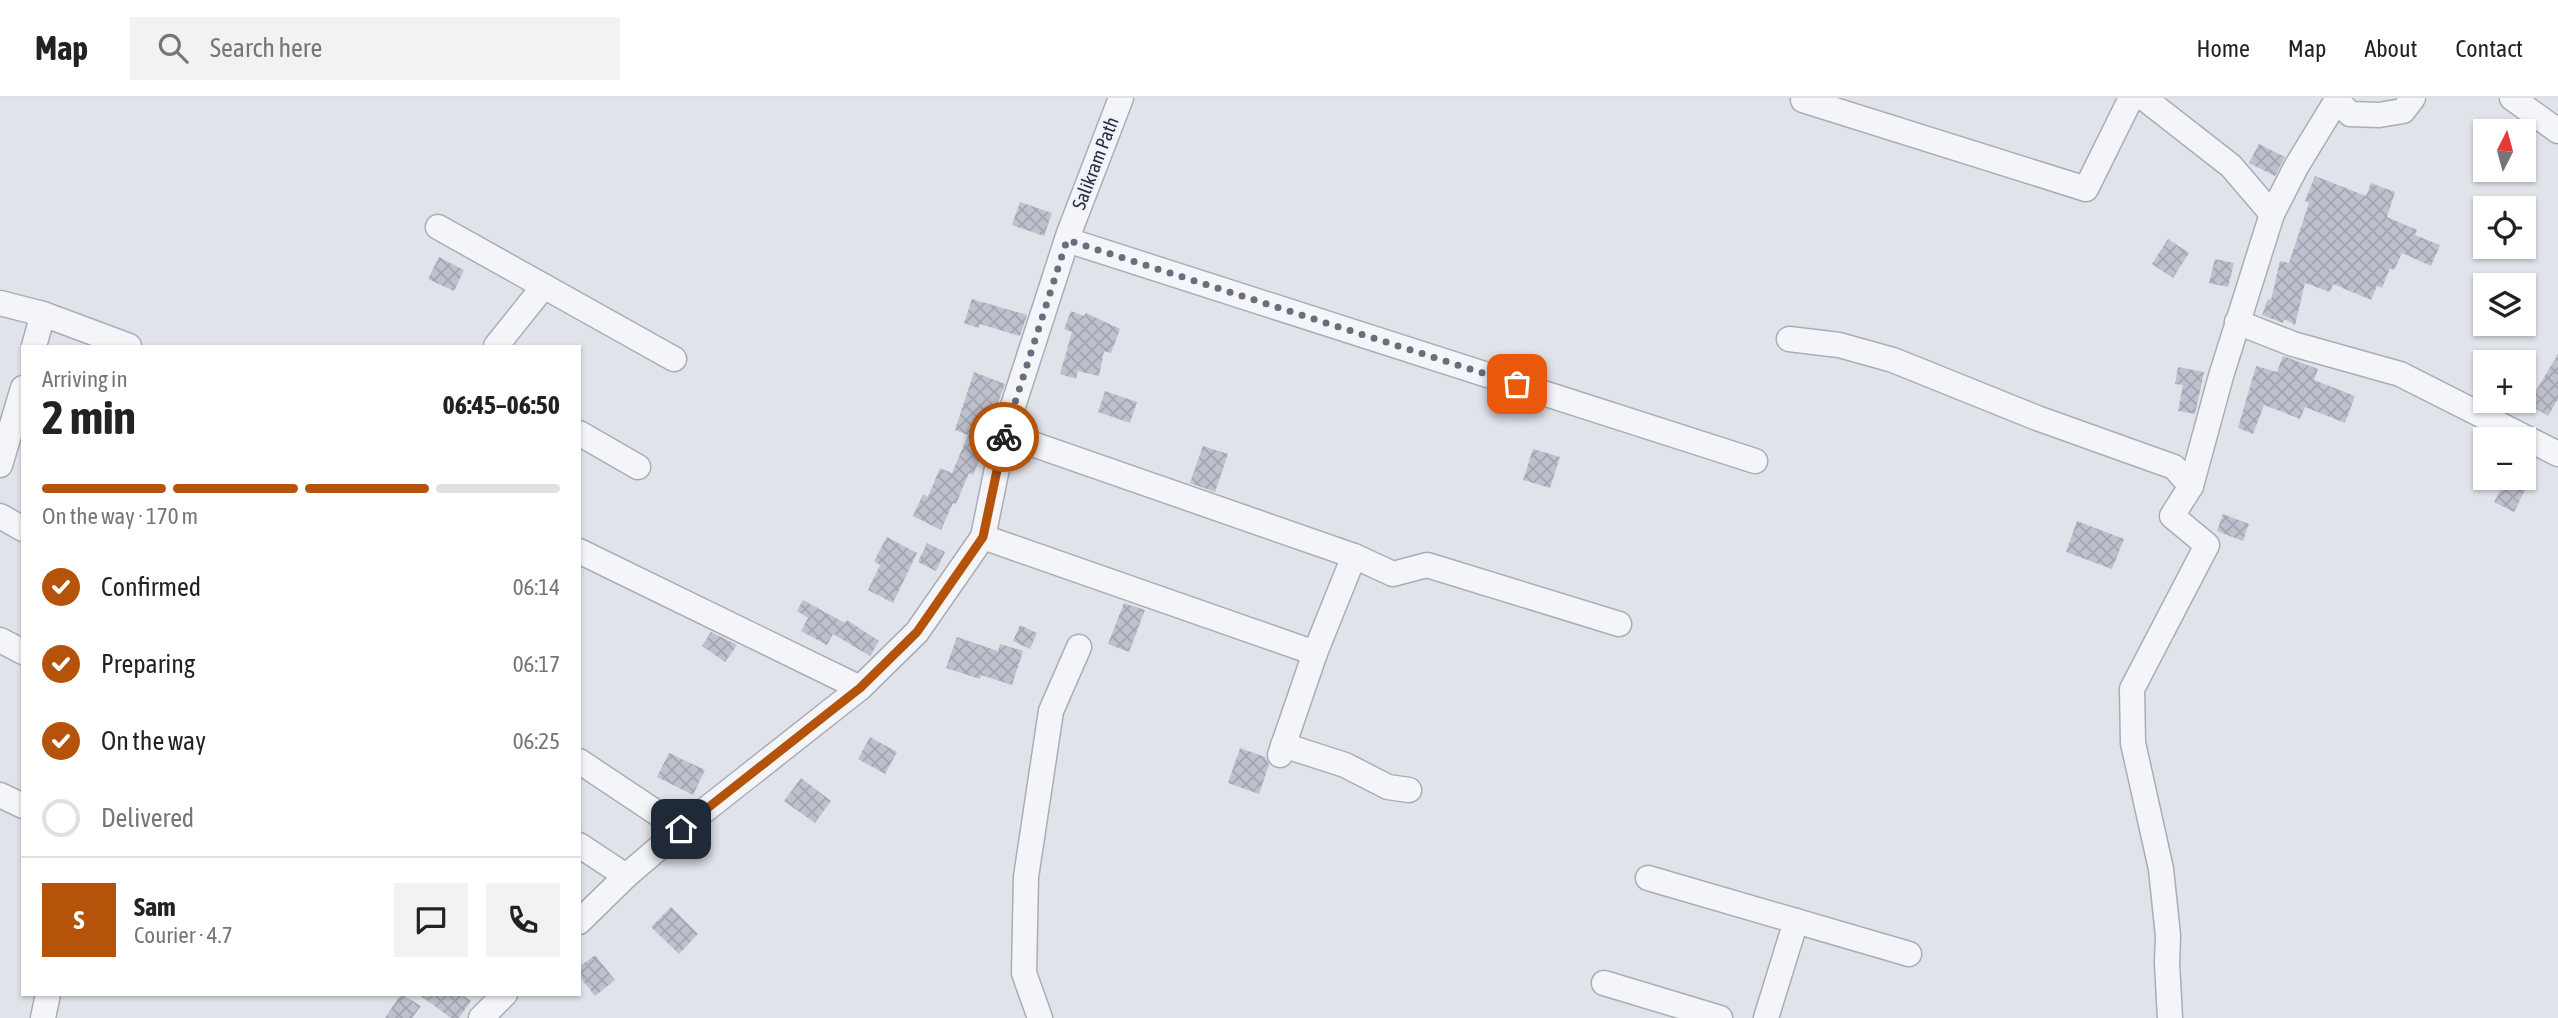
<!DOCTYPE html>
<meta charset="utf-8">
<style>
:root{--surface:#fff;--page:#f2f2f2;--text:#222;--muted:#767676;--line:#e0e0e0;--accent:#b45309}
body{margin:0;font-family:"Asap Condensed",sans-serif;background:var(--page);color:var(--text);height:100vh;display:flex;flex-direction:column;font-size:26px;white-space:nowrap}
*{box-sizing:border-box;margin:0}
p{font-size:23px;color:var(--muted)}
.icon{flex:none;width:38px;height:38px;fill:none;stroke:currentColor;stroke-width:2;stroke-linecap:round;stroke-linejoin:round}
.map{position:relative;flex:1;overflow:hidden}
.drawer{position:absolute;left:21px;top:247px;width:560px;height:651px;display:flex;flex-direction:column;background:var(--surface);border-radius:0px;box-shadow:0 2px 5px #0004}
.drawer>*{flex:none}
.needle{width:46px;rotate:6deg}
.fabs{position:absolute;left:2473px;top:21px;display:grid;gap:14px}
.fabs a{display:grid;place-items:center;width:63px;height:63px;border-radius:0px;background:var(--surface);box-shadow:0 2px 5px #0004;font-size:35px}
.pin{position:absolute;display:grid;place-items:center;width:60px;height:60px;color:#fff;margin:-30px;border-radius:14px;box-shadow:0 4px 10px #0006}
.courier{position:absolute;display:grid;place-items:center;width:70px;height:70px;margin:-35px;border:5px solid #b45309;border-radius:50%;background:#fff;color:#222;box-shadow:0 2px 9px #0007}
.head em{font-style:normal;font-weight:700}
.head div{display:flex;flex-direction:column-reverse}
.head{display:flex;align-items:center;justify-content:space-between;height:119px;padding:0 21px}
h1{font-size:46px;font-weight:700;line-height:52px}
.bar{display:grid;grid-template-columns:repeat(4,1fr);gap:10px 7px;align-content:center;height:84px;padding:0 21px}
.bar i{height:9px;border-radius:5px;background:var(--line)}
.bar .selected{background:var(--accent)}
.bar p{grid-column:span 4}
.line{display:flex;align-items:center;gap:18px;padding:0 21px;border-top:2px solid var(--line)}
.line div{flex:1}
.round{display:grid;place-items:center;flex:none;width:74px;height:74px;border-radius:0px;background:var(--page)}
ol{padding:0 21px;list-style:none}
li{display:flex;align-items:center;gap:21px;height:77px}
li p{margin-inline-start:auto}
li .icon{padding:7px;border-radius:50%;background:var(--accent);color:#fff;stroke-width:4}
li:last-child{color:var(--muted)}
li i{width:38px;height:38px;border:4px solid var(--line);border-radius:50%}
header{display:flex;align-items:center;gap:42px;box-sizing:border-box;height:98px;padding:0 35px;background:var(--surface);border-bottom:2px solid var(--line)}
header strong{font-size:33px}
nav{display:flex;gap:38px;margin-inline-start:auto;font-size:24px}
.search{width:490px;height:63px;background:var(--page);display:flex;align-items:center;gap:18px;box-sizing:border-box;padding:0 24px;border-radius:0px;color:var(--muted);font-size:26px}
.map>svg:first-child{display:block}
.building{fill:url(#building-cross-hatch)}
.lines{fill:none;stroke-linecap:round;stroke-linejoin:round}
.street-casing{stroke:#aaacb8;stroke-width:27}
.street{stroke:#f4f5f8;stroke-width:24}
.done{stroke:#696d7d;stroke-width:7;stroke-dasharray:0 12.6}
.route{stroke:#b45309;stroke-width:9}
.labels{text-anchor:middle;stroke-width:5;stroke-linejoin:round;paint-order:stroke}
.street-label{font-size:19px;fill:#282d43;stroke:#f1f2f8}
</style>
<header>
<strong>Map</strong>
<div class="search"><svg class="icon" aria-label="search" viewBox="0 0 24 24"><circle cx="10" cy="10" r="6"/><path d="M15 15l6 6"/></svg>Search here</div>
<nav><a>Home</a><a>Map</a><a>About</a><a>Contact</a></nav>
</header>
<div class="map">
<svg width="2558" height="920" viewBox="0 0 2558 920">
<defs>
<pattern id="building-cross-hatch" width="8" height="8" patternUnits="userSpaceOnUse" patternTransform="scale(1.75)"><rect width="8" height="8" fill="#bec1cd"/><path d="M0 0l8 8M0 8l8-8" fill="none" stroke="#a3a6b1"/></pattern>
</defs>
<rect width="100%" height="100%" fill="#e1e3ea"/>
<g class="building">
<polygon points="2259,46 2285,59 2275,78 2249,65"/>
<polygon points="2315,78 2366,98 2371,85 2395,94 2387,119 2417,132 2415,137 2440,147 2431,168 2402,155 2394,172 2390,170 2382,190 2377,188 2371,202 2333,186 2330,194 2305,185 2295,227 2284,221 2283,225 2262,217 2268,201 2271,202 2280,163 2289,165 2309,105 2305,103"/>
<polygon points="1020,104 1052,115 1044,138 1012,127"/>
<polygon points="2168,141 2189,155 2173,180 2152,166"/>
<polygon points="439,159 464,172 454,193 428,181"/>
<polygon points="2215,161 2234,165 2228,189 2209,185"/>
<polygon points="972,201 1027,217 1020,238 980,226 979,230 964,225"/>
<polygon points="1071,213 1084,218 1086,215 1120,231 1111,255 1104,253 1099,278 1078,273 1076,281 1060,276 1072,234 1064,231"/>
<polygon points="2558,256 2558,301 2548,318 2528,306"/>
<polygon points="2283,258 2318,271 2314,282 2355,298 2345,325 2305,309 2300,321 2264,307 2253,336 2238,330 2256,268 2277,274"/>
<polygon points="2178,269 2204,274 2195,316 2178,313 2183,287 2175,286"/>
<polygon points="974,274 1005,286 993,317 987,344 973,377 969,375 956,406 953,405 941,432 913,418 923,396 928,399 940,370 952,375 968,337 955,332"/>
<polygon points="1105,293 1137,304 1130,325 1098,314"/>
<polygon points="1203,348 1228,356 1215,394 1190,385"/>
<polygon points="1533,351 1560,359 1550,390 1523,382"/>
<polygon points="2507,380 2531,380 2514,414 2494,404"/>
<polygon points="2223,416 2249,426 2243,443 2217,433"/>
<polygon points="2077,423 2124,441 2112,471 2066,454"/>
<polygon points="887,439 917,455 893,505 868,492 880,467 874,463"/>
<polygon points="927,445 945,454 936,473 918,464"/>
<polygon points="803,502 845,525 847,522 879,543 870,558 833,536 827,547 801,533 808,520 797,513"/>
<polygon points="1124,505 1145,512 1129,554 1108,546"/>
<polygon points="1020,527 1037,535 1030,551 1013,543"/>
<polygon points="711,534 737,547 725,564 702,548"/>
<polygon points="957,539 998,553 1000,546 1023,553 1012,587 981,577 980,581 946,570"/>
<polygon points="870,639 897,654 885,676 858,661"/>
<polygon points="1240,650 1265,659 1269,667 1259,696 1228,685"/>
<polygon points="669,655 705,672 693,697 657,679"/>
<polygon points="801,680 831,703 815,725 784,703"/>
<polygon points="671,809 698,836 679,856 651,829"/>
<polygon points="595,857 615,882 595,898 579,878 579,869"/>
<polygon points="401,896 421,908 412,920 385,920"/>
<polygon points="418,896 461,896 471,903 459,920 451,920"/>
</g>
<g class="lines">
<g class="street-casing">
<g id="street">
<polyline points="2144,0 2231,68 2272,116"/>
<polyline points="2512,0 2558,33"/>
<polyline points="1803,2 2086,91 2131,0"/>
<polyline points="2337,2 2350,16 2379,17 2403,13 2413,0"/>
<polyline points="438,129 674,261"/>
<polyline points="1067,142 1755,363"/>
<polyline points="0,205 43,216 129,248"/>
<polyline points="2237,224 2293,246 2400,276 2558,356"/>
<polyline points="1789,241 1839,247 1893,262 2037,320 2174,369 2191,388"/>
<polyline points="34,248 43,216"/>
<polyline points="496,248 544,188"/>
<polyline points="579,335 638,369"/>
<polyline points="0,367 23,290"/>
<polyline points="0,418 23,431"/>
<polyline points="983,439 1315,555 1354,458 1004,336"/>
<polyline points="579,453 860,590"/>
<polyline points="1354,458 1393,476 1427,467 1619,526"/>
<polyline points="0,542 23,554"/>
<polyline points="1283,647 1345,667 1388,689 1409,692"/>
<polyline points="1280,657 1315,555"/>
<polyline points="579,663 681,731"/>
<polyline points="0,697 23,708"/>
<polyline points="579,747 626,778"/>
<polyline points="1648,780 1909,856"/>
<polyline points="579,824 626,778 681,731 860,590 917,534 983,439 1004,336 1069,135 1121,0"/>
<polyline points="1604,885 1720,920"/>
<polyline points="43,920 48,896"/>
<polyline points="481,920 505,896"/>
<polyline points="1040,920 1024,875 1026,779 1051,613 1079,549"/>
<polyline points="1766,920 1796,823"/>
<polyline points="2170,920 2167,865 2168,838 2161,771 2133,645 2132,591 2207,447 2172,418 2191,388 2221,278 2272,116 2296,69 2338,0"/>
</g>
</g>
<use href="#street" class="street"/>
</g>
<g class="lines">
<polyline class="done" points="1004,339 1067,142 1517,286"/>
<polyline class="route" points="681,731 860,590 917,534 983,439 1004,339"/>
</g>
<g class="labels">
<g class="street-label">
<text transform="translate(1095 65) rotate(-69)" y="7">Salikram Path</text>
</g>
</g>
</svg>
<div class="fabs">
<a><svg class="needle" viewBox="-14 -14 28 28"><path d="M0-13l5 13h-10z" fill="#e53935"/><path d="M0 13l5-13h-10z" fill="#767676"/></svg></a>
<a><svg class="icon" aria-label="locate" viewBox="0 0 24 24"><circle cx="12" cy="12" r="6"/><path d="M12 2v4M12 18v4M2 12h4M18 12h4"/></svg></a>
<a><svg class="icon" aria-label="layers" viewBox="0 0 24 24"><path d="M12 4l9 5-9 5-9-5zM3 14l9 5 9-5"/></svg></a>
<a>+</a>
<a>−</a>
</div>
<div class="pin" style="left:1517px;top:286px;background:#ea580c"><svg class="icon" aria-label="bag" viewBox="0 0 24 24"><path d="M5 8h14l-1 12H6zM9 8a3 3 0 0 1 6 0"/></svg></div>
<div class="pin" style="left:681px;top:731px;background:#1f2937"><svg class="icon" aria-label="home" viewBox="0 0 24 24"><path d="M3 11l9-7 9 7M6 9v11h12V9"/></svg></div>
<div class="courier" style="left:1004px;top:339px"><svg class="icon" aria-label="bike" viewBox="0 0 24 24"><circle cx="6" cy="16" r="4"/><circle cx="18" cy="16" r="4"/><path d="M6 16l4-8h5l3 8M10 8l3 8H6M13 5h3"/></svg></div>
<section class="drawer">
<div class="head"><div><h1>2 min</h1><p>Arriving in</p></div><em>06:45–06:50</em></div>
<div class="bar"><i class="selected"></i><i class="selected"></i><i class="selected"></i><i></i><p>On the way · 170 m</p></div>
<ol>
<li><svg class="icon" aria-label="check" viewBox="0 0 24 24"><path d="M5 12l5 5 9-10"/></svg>Confirmed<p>06:14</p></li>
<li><svg class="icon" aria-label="check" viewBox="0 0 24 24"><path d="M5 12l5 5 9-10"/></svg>Preparing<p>06:17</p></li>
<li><svg class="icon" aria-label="check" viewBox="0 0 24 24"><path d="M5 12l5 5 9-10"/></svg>On the way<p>06:25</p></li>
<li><i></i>Delivered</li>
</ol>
<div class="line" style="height:126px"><b class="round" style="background:var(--accent);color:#fff">S</b><div><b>Sam</b><p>Courier · 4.7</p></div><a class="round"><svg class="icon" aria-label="chat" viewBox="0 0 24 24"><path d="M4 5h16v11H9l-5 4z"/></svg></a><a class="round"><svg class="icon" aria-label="phone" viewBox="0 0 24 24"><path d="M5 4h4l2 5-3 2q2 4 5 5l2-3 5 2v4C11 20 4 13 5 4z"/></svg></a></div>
</section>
</div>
